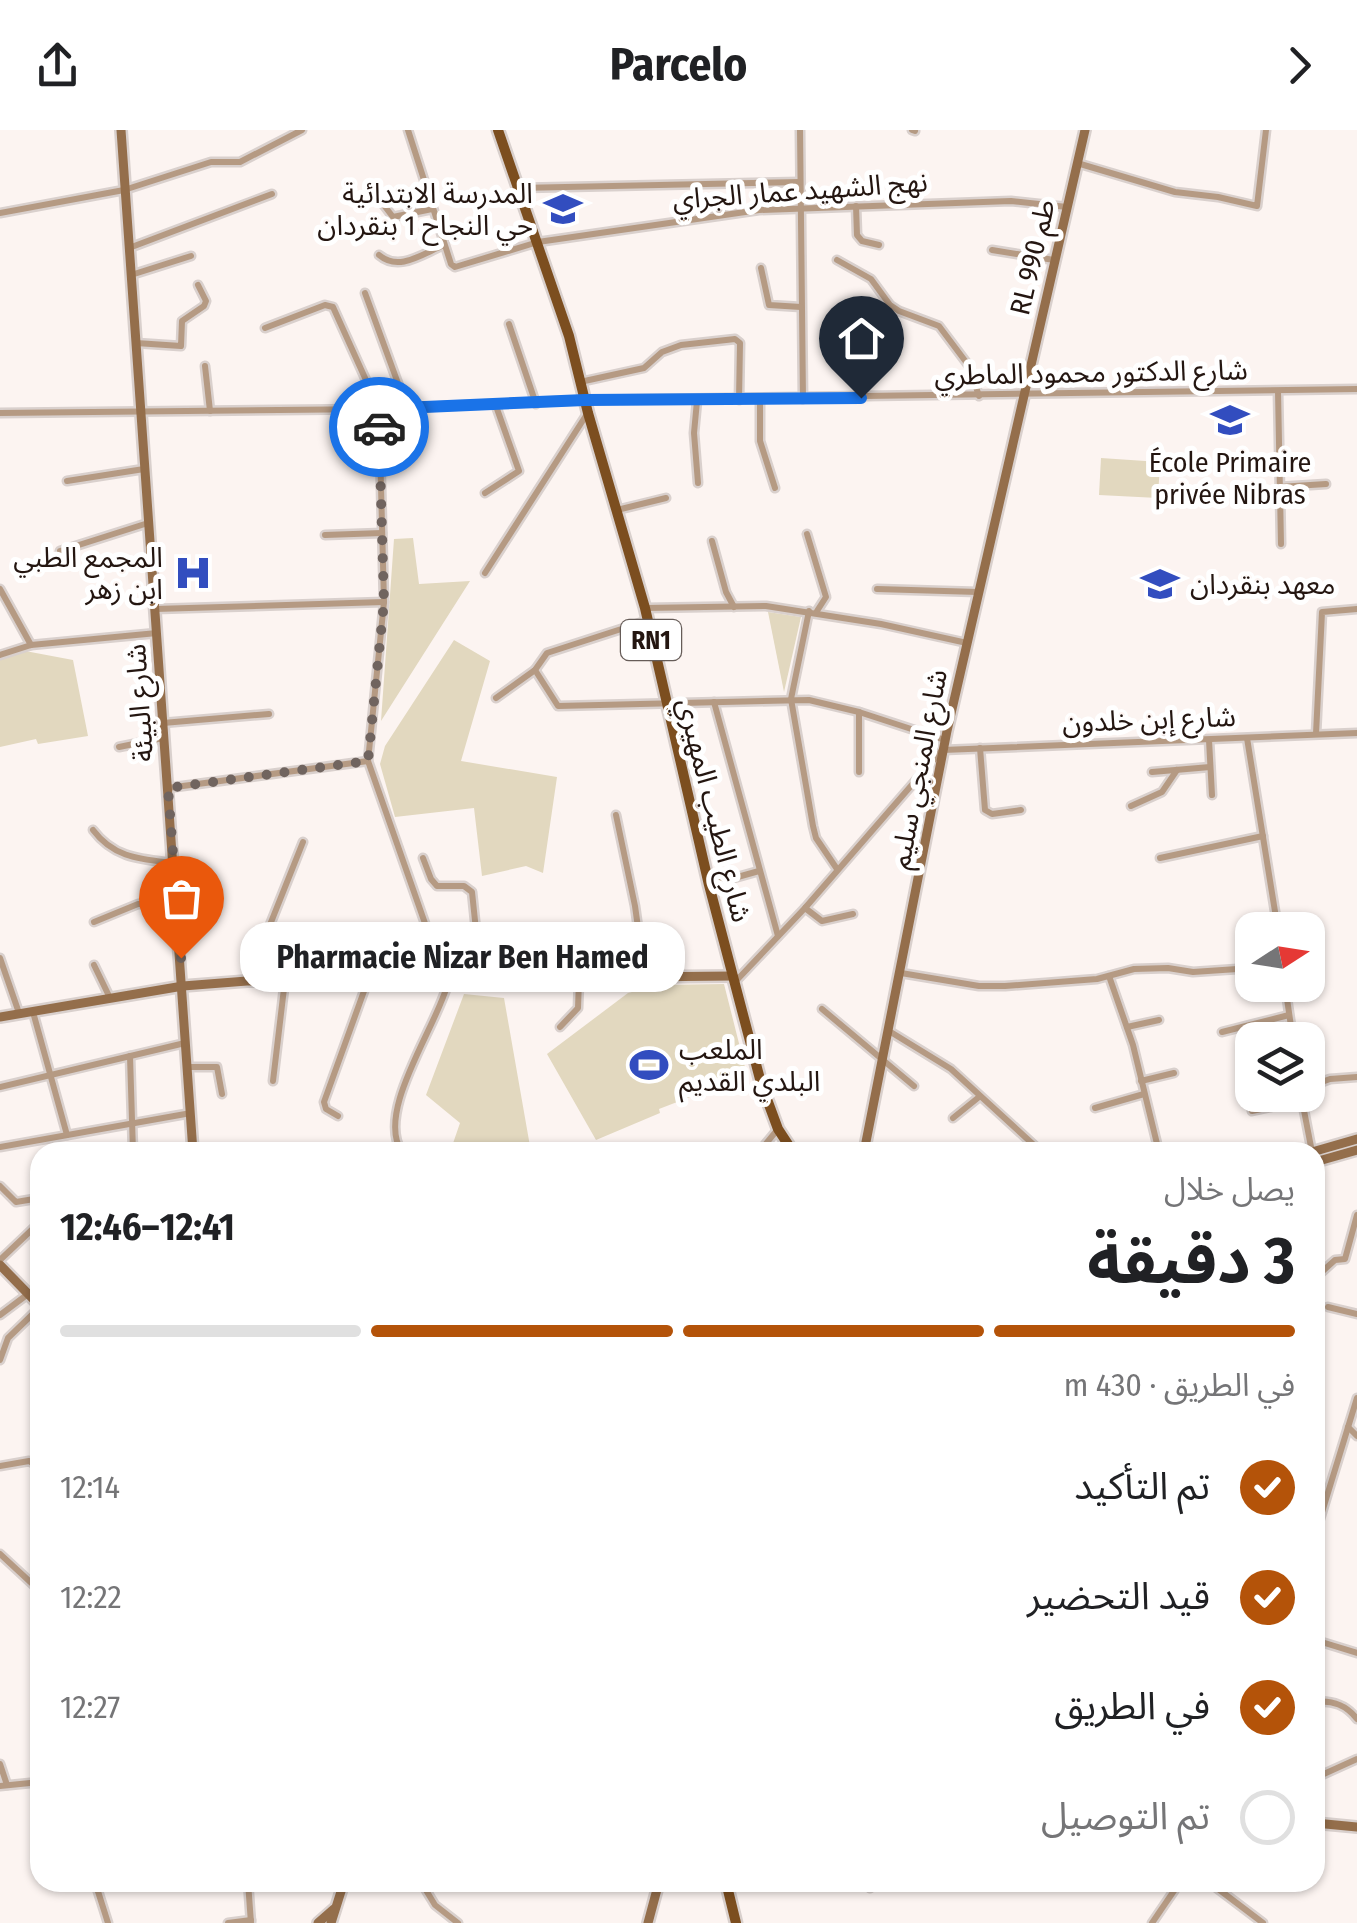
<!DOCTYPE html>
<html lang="ar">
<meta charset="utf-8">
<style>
:root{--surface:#fff;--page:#f2f2f2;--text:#202124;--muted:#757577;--line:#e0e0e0;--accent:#b45309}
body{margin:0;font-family:"Fira Sans Condensed","Noto Sans Arabic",sans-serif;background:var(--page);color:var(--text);direction:rtl;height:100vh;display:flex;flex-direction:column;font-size:38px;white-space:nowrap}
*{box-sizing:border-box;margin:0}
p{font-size:32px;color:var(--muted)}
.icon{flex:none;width:55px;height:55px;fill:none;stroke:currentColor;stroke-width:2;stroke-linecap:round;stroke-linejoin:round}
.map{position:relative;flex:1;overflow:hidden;direction:ltr}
.drawer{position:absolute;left:30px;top:1012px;width:1295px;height:750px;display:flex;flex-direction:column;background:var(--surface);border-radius:30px;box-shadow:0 2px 8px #0004;direction:rtl}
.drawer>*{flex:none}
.needle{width:65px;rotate:78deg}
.buttons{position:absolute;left:1235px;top:782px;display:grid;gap:20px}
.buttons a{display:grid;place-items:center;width:90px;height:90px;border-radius:20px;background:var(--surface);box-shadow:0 2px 8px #0004;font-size:50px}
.pin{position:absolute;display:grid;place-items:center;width:85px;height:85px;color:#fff;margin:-102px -42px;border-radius:50% 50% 50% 0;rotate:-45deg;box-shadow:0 0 10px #0007}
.pin .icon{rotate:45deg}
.courier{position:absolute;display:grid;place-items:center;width:100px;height:100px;margin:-50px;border:8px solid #1a73e8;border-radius:50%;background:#fff;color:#222;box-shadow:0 2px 12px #0007}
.bubble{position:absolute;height:70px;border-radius:30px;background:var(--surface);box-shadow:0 2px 8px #0004;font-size:32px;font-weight:700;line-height:70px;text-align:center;direction:rtl}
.head em{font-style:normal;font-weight:700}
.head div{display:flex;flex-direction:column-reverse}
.head{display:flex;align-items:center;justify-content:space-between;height:170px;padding:0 30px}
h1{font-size:65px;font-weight:700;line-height:75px}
.bar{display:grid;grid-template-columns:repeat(4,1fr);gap:15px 10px;align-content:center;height:120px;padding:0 30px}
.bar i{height:12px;border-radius:8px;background:var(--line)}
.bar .active{background:var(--accent)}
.bar p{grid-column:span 4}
ol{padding:0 30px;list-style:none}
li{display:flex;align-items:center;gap:30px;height:110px}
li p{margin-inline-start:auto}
li .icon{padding:10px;border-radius:50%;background:var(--accent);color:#fff;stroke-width:4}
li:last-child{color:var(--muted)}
li i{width:55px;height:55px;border:5px solid var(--line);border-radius:50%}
header{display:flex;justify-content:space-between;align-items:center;height:130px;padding:0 30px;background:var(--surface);font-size:45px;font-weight:700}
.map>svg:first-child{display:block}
.green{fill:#e2d8bf}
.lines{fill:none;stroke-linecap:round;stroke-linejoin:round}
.street-casing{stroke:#d9d0cd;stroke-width:11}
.secondary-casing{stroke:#d9d0cd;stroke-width:14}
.primary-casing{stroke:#d9d0cd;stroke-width:15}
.street{stroke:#b59a83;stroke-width:6}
.secondary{stroke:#946e4b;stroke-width:9}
.primary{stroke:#7c4e1f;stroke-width:10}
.done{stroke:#70645f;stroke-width:10;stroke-dasharray:0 18}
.route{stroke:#1a73e8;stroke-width:12}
.labels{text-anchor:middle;stroke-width:10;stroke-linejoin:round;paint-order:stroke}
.shield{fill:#fff;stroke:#665c58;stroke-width:2.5}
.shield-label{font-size:25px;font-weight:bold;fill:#241611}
.street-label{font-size:28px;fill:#241611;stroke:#fff}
.poi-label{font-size:28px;fill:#241611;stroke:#fff;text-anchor:end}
</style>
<header><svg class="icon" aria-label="forward" viewBox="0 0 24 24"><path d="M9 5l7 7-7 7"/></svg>Parcelo<svg class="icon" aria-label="share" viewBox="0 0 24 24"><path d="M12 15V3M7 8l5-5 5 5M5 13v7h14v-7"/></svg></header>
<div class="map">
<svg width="1357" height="1793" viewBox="0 0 1357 1793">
<rect width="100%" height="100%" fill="#fcf4f1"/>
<g class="green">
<polygon points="1101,328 1160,332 1158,368 1099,365"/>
<polygon points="413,408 419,454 470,451 381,591 394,409"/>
<polygon points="768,482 801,487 784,562"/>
<polygon points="454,510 490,531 461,631 557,647 543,743 526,736 482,746 474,678 395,687 380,634 385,616"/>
<polygon points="20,520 73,530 88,606 38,614 36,609 0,617 0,528"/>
<polygon points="724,854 747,945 659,979 660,983 596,1010 547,924 628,863 659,855"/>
<polygon points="464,864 504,868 531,1022 450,1022 460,993 426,965"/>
</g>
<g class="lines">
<g class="street-casing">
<g id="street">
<polyline points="408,0 451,134 455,137 538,112 759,80 1011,71 1067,77"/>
<polyline points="800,0 803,269"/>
<polyline points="912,0 915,1"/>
<polyline points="1077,33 1175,62 1218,67 1257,76 1266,0"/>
<polyline points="519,58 800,52"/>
<polyline points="373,61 393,87 432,79"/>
<polyline points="856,76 857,105 862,111 879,115"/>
<polyline points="0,83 124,60 211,32 240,32 302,0"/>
<polyline points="129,118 272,64"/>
<polyline points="992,120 1054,130"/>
<path d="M 379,125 C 399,142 422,124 444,115"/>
<polyline points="837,130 871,149 890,175 899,181 939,196 969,236 979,266"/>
<polyline points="761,138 769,175 801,177"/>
<polyline points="131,145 191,126"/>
<polyline points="365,163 407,278"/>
<polyline points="509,194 536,274"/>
<path d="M 265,198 L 325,175 L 333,177 L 379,279 L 384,472 L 368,631 L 447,856 C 435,899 375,983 402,1022"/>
<polyline points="861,209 861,268"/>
<polyline points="136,213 181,216 182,191 204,176 206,171 198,155"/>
<polyline points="205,236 210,281"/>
<polyline points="580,252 644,238 662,222 681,215 735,209 740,213 739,270"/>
<polyline points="1278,261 1281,414"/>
<polyline points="760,270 760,311 775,358"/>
<polyline points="697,271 694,303 698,353"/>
<polyline points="0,283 379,279 585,270 1357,259"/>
<polyline points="67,351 144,339"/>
<polyline points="1279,357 1326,354"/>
<polyline points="485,363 519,341 496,276"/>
<polyline points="617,380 666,368"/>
<polyline points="807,404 826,467 817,481"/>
<polyline points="325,405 382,403"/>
<polyline points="712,411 726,462 734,477"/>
<polyline points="60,421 148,393"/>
<polyline points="485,443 587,284"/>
<polyline points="0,459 31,515"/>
<polyline points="877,459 978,462"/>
<polyline points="646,478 766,476 881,494 967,513"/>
<polyline points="155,479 384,472"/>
<polyline points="809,481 791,569 813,696 816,708 837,739"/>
<polyline points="0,525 31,515 157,503"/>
<polyline points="535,540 558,576 809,570 859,582 945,610"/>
<polyline points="496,568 535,540 547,523 646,491"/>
<polyline points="714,572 778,806"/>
<polyline points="859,582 859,642"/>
<polyline points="163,593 269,584"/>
<polyline points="1316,604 1322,482 1357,479"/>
<polyline points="1247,608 1278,800"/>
<polyline points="1209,610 1212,665"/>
<polyline points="119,617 163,608"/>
<polyline points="980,618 985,680 992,684 1021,680"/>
<polyline points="943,620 1357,603"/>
<polyline points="1152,642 1210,637"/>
<polyline points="168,658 368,631"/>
<polyline points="1131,676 1162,662 1177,640"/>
<polyline points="616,685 635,776 645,848"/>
<path d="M 93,700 C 114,728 140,729 173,733"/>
<polyline points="423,728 431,749 437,756 464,756 472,762 481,848"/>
<polyline points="1160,728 1263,706"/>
<polyline points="709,755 759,741"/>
<polyline points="805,778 822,791 853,784"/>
<polyline points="94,792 138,774 175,773"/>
<polyline points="0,828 19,883"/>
<polyline points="94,835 110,868"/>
<polyline points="901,843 979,856 1005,856 1097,849 1134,839 1168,838 1193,842 1252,838"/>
<polyline points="1109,846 1133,915 1159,1022"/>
<polyline points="248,850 303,712"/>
<polyline points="735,852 805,778 943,619"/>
<polyline points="1285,855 1293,910"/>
<polyline points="822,879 914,956"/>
<polyline points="33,882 67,1005"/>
<polyline points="560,897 578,878 579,850"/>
<polyline points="1127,897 1159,890"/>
<polyline points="889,901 951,939 1035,1016 1037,1022"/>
<polyline points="1222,902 1289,885"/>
<polyline points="130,926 133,1022"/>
<polyline points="1243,933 1252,952"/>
<polyline points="188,937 217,937 222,964"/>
<polyline points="273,951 285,850"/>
<polyline points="1141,951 1174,943"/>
<polyline points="0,957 185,913"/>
<polyline points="1308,957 1330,949 1357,947"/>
<polyline points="1258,965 1259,978"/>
<polyline points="1301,965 1312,1022"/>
<polyline points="1095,978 1144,964"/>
<polyline points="1252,981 1302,970"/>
<polyline points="338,986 326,979 324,972 368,850"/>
<polyline points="953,988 979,967"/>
<polyline points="0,1017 191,983"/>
<polyline points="759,1022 778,999"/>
<polyline points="0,1056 16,1072 40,1068"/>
<polyline points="0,1130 40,1092"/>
<polyline points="1315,1148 1335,1130 1345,1129 1357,1085"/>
<polyline points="1328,1177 1357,1184"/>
<polyline points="0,1185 28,1164"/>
<polyline points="0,1230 8,1208 40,1177"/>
<polyline points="1348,1297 1357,1306"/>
<polyline points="0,1336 29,1331 40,1337"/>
<polyline points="1315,1405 1357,1268"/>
<polyline points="0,1424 40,1461"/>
<polyline points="1315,1510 1357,1523"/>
<path d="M 1315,1572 C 1333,1570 1346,1575 1357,1589"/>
<polyline points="0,1634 7,1655"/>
<polyline points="1315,1648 1357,1629"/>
<polyline points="0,1656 40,1652"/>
<polyline points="95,1752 108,1793"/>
<polyline points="248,1752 251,1793"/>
<polyline points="421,1752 435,1775 458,1793"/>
<polyline points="1209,1752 1263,1793"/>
<polyline points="870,1758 871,1752"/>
<polyline points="228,1793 251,1790"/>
<polyline points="1152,1793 1180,1752"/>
</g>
</g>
<g class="secondary-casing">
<g id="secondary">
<polyline points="121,0 193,1022"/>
<polyline points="0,887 183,856 247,851 733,846"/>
<polyline points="864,1022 947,601 1085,0"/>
<polyline points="1312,1022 1357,1009"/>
<polyline points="1315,1032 1357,1020"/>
<polyline points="0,1135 40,1176"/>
<polyline points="1315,1693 1357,1697"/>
<polyline points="318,1793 334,1779"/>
<polyline points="331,1793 344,1752"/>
<polyline points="648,1793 659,1752"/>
</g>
</g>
<g class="primary-casing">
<g id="primary">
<polyline points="498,0 569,206 588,283 645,478 709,755 761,953 778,999 793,1022"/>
<polyline points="726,1752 736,1793"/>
</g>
</g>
<use href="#street" class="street"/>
<use href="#secondary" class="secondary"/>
<use href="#primary" class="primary"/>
</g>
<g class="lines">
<polyline class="done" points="181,828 168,658 368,631 384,472 379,297"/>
<polyline class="route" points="379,297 379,279 585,270 861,268"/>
</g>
<defs>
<g id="school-bare" transform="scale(3)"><path d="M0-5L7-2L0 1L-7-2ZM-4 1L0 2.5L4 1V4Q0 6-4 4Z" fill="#324dbf" stroke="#fff" stroke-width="2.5" paint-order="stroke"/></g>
<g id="hospital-bare" transform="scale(3)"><path d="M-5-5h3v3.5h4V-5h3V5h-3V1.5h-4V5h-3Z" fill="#324dbf" stroke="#fff" stroke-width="2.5" paint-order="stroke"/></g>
<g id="stadium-bare" transform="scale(3)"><path d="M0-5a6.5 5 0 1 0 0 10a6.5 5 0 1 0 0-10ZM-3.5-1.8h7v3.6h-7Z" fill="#324dbf" stroke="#fff" stroke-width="2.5" paint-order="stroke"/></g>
</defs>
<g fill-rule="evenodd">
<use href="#school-bare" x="563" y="79"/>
<use href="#school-bare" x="1230" y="290"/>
<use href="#hospital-bare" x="193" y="443"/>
<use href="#school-bare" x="1160" y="454"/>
<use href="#stadium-bare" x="649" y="935"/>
</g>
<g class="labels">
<rect class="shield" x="621" y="490" width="60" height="40" rx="8"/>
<g class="shield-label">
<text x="651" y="519">RN1</text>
</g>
<g class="street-label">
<text transform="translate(800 60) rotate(-4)" y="10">نهج الشهيد عمار الجراي</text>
<text transform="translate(1032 127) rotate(-77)" y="10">RL طم 990</text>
<text transform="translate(1091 242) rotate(-1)" y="10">شارع الدكتور محمود الماطري</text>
<text transform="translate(139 573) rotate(-94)" y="10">شارع البيئة</text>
<text transform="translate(1149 589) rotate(-2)" y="10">شارع إبن خلدون</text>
<text transform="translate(918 639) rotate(-79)" y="10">شارع المنجي سليم</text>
<text transform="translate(715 680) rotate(76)" y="10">شارع الطيب المهيري</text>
</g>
<g class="poi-label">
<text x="533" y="73">المدرسة الابتدائية<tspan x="533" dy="32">حي النجاح 1 بنقردان</tspan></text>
<text x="1230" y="342" text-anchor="middle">École Primaire<tspan x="1230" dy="32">privée Nibras</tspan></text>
<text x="163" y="437">المجمع الطبي<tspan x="163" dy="32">ابن زهر</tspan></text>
<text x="1190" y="464" text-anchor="start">معهد بنقردان</text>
<text x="679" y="929" text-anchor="start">الملعب<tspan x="679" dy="32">البلدي القديم</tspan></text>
</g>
</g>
</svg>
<div class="buttons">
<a><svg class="needle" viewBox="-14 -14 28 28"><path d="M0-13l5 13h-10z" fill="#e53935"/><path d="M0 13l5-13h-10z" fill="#757577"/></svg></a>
<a><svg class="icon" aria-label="layers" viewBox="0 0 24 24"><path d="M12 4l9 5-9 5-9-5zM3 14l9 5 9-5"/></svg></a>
</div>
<div class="pin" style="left:181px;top:828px;background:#ea580c"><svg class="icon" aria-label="bag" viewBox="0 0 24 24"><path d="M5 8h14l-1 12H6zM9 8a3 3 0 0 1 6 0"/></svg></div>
<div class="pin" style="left:861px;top:268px;background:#1f2937"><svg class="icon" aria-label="home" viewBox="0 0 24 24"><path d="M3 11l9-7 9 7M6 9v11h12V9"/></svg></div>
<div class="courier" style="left:379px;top:297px"><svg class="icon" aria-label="car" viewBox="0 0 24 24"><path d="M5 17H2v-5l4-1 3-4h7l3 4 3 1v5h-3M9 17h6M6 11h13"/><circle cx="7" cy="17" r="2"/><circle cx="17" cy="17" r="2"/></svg></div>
<div class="bubble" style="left:240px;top:792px;width:445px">Pharmacie Nizar Ben Hamed</div>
<section class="drawer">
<div class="head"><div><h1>3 دقيقة</h1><p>يصل خلال</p></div><em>12:41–12:46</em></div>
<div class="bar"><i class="active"></i><i class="active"></i><i class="active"></i><i></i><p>في الطريق · 430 m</p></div>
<ol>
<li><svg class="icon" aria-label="check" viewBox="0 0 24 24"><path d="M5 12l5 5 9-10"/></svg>تم التأكيد<p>12:14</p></li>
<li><svg class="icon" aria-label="check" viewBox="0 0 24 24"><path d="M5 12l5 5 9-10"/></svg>قيد التحضير<p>12:22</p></li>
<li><svg class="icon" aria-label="check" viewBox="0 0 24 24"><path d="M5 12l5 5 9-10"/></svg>في الطريق<p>12:27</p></li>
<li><i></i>تم التوصيل</li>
</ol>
</section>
</div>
